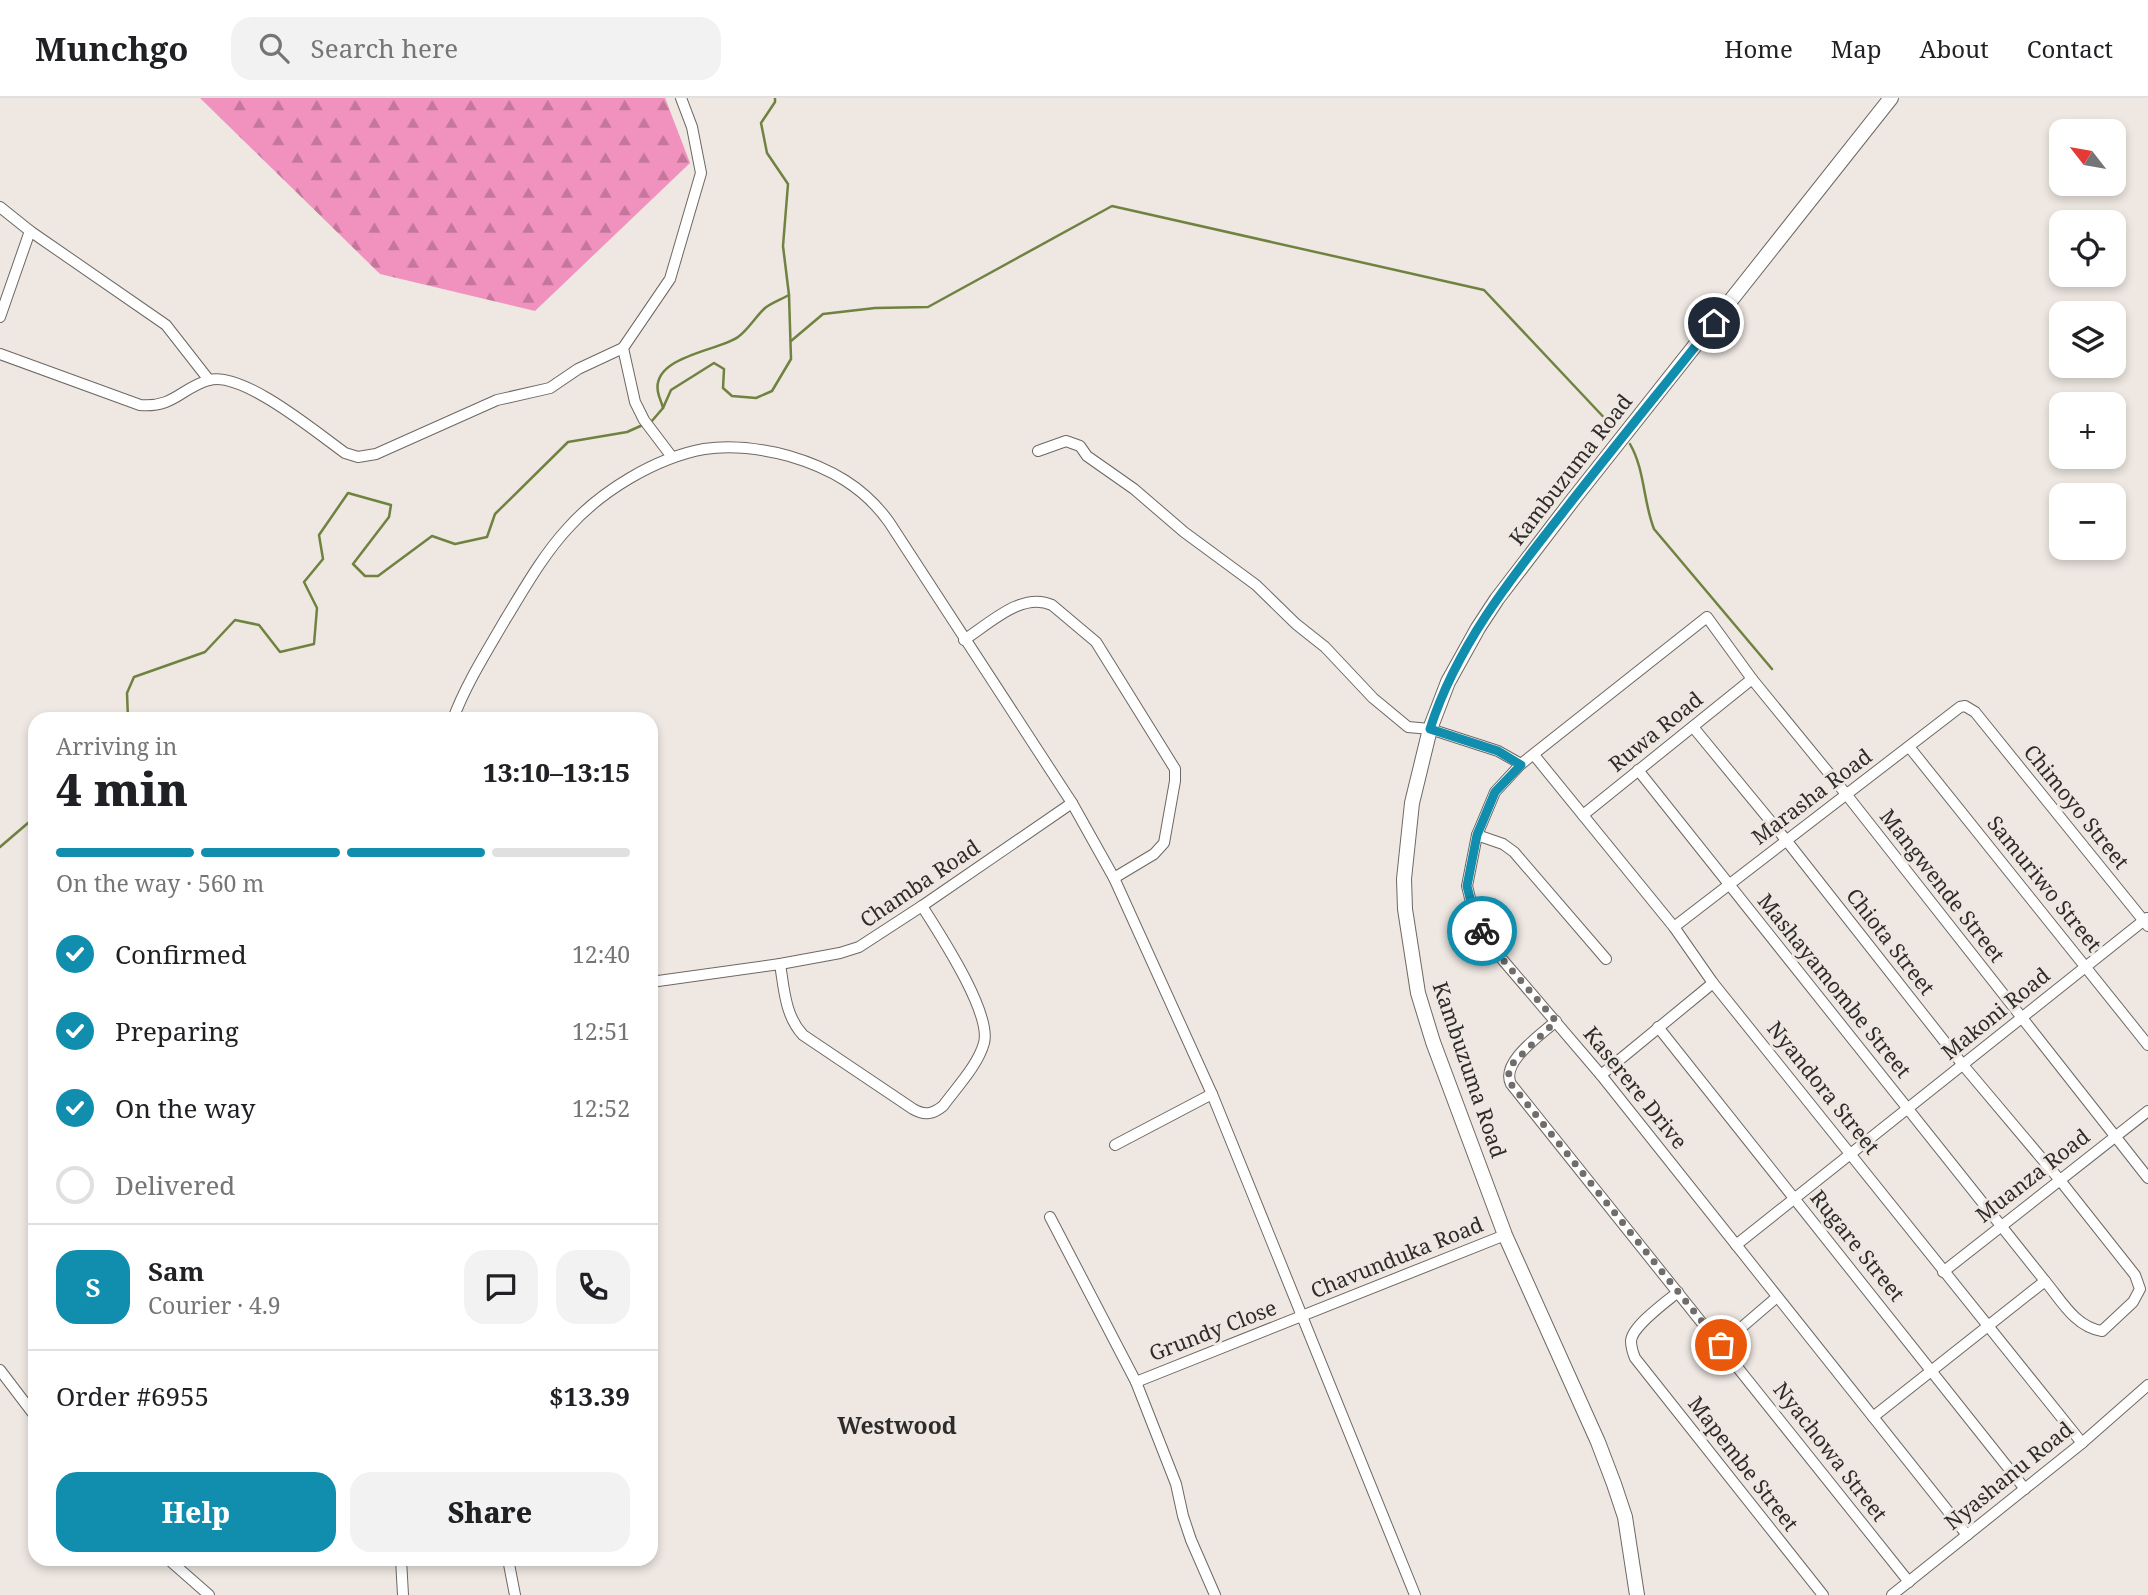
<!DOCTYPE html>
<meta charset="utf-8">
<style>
:root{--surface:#fff;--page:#f2f2f2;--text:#202124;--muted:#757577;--line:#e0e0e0;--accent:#118dae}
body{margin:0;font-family:"Noto Serif",serif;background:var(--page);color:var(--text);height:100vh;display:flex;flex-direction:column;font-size:26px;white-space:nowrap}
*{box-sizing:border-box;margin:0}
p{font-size:23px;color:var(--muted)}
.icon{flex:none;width:38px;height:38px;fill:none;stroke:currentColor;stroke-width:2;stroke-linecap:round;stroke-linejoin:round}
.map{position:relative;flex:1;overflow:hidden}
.sheet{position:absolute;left:28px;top:614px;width:630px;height:854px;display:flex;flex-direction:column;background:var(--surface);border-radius:21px;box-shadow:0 4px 10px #0003}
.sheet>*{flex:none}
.needle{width:46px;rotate:301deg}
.fabs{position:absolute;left:2049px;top:21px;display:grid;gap:14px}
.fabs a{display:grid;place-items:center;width:77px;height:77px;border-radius:14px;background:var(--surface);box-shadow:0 4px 10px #0003;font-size:35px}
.pin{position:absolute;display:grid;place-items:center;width:60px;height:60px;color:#fff;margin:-30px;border:4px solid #fff;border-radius:50%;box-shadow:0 2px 7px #0007}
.courier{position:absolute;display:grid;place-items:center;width:70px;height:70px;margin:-35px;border:5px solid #118dae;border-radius:50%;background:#fff;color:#222;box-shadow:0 2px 9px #0007}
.summary em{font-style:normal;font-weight:800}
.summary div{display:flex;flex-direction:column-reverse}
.summary{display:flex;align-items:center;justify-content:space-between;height:119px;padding:0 28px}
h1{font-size:46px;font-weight:800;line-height:52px}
.bar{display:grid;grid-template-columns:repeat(4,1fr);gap:10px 7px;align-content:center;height:84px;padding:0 28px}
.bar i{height:9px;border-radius:5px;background:var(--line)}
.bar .on{background:var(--accent)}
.bar p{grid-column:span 4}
.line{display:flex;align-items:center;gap:18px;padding:0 28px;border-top:2px solid var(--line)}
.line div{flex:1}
.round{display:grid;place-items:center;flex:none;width:74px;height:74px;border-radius:21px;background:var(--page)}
ol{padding:0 28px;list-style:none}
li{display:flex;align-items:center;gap:21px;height:77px}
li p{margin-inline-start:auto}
li .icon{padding:7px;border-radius:50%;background:var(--accent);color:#fff;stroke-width:4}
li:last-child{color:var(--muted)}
li i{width:38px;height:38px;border:4px solid var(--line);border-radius:50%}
.primary-button{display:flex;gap:14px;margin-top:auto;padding:14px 28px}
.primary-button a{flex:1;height:80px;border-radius:21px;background:var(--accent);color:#fff;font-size:28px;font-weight:800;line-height:80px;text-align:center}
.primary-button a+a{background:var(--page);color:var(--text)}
header{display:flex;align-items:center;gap:42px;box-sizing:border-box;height:98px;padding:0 35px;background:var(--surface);border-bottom:2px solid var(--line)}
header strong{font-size:33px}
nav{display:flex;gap:38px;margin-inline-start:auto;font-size:24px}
.search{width:490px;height:63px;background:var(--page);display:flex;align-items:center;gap:18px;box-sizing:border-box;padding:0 24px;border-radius:21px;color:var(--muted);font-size:26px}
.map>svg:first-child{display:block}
.forest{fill:url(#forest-firs)}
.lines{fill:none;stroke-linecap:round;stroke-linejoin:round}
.stream{stroke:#6f8240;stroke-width:2.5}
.minor-casing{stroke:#6e6864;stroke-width:12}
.major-casing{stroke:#6e6864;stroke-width:16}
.minor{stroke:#fff;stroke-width:10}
.major{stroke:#fff;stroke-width:14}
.done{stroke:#716d6a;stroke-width:7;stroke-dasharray:0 12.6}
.route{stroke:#118dae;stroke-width:9}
.labels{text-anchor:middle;stroke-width:6;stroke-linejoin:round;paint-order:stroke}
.street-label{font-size:21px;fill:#2e2c2a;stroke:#eee7e2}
.neighbourhood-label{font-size:23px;font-weight:bold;fill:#2e2c2a;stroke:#eee7e2}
</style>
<header>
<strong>Munchgo</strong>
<div class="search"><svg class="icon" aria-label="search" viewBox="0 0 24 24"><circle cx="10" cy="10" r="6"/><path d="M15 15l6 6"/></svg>Search here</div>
<nav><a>Home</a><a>Map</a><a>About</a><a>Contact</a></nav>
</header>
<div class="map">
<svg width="2148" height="1497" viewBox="0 0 2148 1497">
<defs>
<pattern id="forest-firs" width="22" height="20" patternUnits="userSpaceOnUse" patternTransform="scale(1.75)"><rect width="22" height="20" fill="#f192be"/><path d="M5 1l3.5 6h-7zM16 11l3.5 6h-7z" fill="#c4779b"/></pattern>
</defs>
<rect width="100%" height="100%" fill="#eee7e2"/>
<polygon class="forest" points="200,0 665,0 690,65 535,213 380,176"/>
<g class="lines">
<g class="stream">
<polyline points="791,243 823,216 875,210 928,209 1112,108 1484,192 1611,327"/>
<path d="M 663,310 C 662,305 659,300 658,294 C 651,258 719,253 738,239 C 749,231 755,219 765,210 C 771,205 782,201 789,197"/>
<polyline points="651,324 663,310 671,292 714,265 724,271 723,290 732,298 756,300 772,293 791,261 789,197 783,148 788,86 767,55 761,25 775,4 775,0"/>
<path d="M 1630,346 C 1645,372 1643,403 1654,431 L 1772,571"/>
<polyline points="128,621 127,595 134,579 205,554 235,522 259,527 280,554 314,546 317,510 304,484 323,461 319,437 348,395 391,407 389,419 353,466 365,478 378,478 432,438 455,446 487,439 495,416 568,344 627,334 645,326"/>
<polyline points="0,749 35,719"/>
</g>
<g class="minor-casing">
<g id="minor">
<polyline points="0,109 30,133 166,227 209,282"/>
<polyline points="0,219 30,133"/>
<polyline points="623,250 635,304 644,322 672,359"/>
<path d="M 0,256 L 140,307 C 174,310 181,290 209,282 C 243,273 317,335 345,355 L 358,359 L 376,356 L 497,302 L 550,290 L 578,271 L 623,250 L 670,181 L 701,75 L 692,29 L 681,0"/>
<polyline points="1038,353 1066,343 1080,348 1087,358 1134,391 1184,434 1256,487 1296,526 1325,549 1373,600 1408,629 1430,631 1498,653 1521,666"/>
<path d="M 964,542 C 989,526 1022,493 1052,507 L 1096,544 L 1175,671 L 1175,683 L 1164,745 L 1154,756 L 1114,780"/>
<path d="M 453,621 C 466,586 486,555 505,522 C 524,491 543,457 568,430 C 601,393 655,360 704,351 C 732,347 763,351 789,358 C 830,370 864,389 889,424 L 1072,705 L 1114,780 L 1212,996 L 1415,1497"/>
<polyline points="1910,650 2148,947"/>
<polyline points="1534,657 1674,829 1713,885 2082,1345"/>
<path d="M 1638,672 L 2045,1183 C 2061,1202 2075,1229 2102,1233 L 2133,1204 L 2140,1191 L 2135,1177 L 2059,1081 L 1963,967 L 1786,742 L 1693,629"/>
<polyline points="1583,717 1752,581"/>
<polyline points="1477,737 1503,746 1514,754 1606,861"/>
<polyline points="1674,829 1960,609 1965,608 1975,614 2148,828"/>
<path d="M 780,866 C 784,890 785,918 803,937 L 913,1011 C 925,1018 933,1016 943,1008 C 957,989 978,967 984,945 C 992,915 939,835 922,808"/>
<polyline points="651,884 780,866 840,855 859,849 922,808 1072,705"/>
<path d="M 1556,923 C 1541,937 1500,964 1511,986 L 1909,1484"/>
<polyline points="1658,929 2025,1391"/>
<polyline points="1601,977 1713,885"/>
<polyline points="1115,1047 1212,996"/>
<polyline points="1050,1119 1136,1284 1176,1386 1183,1418 1191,1442 1215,1497"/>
<polyline points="1736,1147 2147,820"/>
<polyline points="1943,1174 2148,1013"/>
<path d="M 1678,1194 C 1666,1204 1632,1228 1631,1243 C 1631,1249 1633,1255 1635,1260 L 1823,1497"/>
<polyline points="1721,1247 1777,1199"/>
<polyline points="0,1272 35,1318"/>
<polyline points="1136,1284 1505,1137"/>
<polyline points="1873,1319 2045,1183"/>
<polyline points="1967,1437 1601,977 1490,847 1481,830 1474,816 1467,788 1477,737 1495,694 1521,666 1707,519 1752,581 1846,696 2148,1080"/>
<polyline points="168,1461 209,1497"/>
<polyline points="401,1461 403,1497"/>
<polyline points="508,1461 515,1497"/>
<polyline points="1892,1497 2082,1345 2148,1287"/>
</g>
</g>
<g class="major-casing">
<polyline id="major" points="1637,1497 1625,1419 1614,1386 1598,1344 1505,1137 1433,944 1418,895 1405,811 1404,781 1412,705 1430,631 1448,584 1478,530 1497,501 1572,403 1891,0"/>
</g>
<use href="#minor" class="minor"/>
<use href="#major" class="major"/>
</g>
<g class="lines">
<polyline class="done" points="1482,833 1490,847 1556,923 1510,968 1508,981 1511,986 1721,1247"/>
<path class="route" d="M 1482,833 L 1474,816 L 1467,788 L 1477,737 L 1495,694 L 1521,667 L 1498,653 L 1430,631 C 1456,549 1511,480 1564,413 C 1613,350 1664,288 1714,225"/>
</g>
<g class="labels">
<g class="street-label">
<text transform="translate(1571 372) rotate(-52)" y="7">Kambuzuma Road</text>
<text transform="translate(1656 634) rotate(-39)" y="7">Ruwa Road</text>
<text transform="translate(1812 699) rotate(-37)" y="7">Marasha Road</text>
<text transform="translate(2076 709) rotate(51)" y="7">Chimoyo Street</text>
<text transform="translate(920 786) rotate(-34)" y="7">Chamba Road</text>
<text transform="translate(2044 786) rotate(51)" y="7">Samuriwo Street</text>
<text transform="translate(1942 788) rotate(52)" y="7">Mangwende Street</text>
<text transform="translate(1890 844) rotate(52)" y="7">Chiota Street</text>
<text transform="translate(1834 888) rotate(51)" y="7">Mashayamombe Street</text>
<text transform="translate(1996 916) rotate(-39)" y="7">Makoni Road</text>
<text transform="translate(1469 972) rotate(71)" y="7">Kambuzuma Road</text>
<text transform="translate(1635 990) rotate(51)" y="7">Kaserere Drive</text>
<text transform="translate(1823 990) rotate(51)" y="7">Nyandora Street</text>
<text transform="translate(2033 1078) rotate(-38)" y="7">Muanza Road</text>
<text transform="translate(1857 1148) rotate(51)" y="7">Rugare Street</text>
<text transform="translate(1397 1160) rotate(-22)" y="7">Chavunduka Road</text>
<text transform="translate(1213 1233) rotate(-21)" y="7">Grundy Close</text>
<text transform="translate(1830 1354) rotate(52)" y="7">Nyachowa Street</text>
<text transform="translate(1743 1366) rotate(52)" y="7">Mapembe Street</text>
<text transform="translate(2009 1378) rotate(-39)" y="7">Nyashanu Road</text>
</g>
<g class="neighbourhood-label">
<text x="897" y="1336">Westwood</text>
</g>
</g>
</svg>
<div class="fabs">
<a><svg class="needle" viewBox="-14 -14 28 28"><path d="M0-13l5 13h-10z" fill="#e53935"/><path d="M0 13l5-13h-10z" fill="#757577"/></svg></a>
<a><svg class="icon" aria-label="locate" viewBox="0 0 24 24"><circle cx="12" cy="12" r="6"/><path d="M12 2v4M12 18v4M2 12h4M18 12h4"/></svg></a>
<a><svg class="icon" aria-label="layers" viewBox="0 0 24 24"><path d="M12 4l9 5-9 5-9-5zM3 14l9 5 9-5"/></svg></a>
<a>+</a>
<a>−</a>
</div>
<div class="pin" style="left:1721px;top:1247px;background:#ea580c"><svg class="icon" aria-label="bag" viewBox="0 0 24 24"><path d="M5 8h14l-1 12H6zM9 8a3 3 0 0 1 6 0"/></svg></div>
<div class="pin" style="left:1714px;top:225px;background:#1f2937"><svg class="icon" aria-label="home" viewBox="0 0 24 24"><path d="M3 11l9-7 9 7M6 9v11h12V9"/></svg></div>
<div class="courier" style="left:1482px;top:833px"><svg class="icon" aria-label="bike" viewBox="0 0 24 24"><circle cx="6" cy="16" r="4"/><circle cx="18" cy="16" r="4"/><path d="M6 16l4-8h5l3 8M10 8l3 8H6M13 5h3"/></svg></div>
<section class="sheet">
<div class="summary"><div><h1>4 min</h1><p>Arriving in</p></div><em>13:10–13:15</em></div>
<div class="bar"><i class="on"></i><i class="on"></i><i class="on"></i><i></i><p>On the way · 560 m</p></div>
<ol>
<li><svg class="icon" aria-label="check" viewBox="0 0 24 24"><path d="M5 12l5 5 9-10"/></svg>Confirmed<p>12:40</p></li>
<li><svg class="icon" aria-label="check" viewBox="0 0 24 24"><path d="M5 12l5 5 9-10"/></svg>Preparing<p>12:51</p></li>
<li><svg class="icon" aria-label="check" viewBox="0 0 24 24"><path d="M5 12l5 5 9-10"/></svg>On the way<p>12:52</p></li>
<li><i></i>Delivered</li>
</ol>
<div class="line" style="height:126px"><b class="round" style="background:var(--accent);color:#fff">S</b><div><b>Sam</b><p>Courier · 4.9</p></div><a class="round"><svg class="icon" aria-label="chat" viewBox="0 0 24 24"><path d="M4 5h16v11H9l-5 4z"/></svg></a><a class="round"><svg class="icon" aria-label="phone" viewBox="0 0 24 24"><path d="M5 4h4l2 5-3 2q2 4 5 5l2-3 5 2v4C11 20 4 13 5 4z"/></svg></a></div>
<div class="line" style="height:91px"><div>Order #6955</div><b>$13.39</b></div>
<div class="primary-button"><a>Help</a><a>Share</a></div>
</section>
</div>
